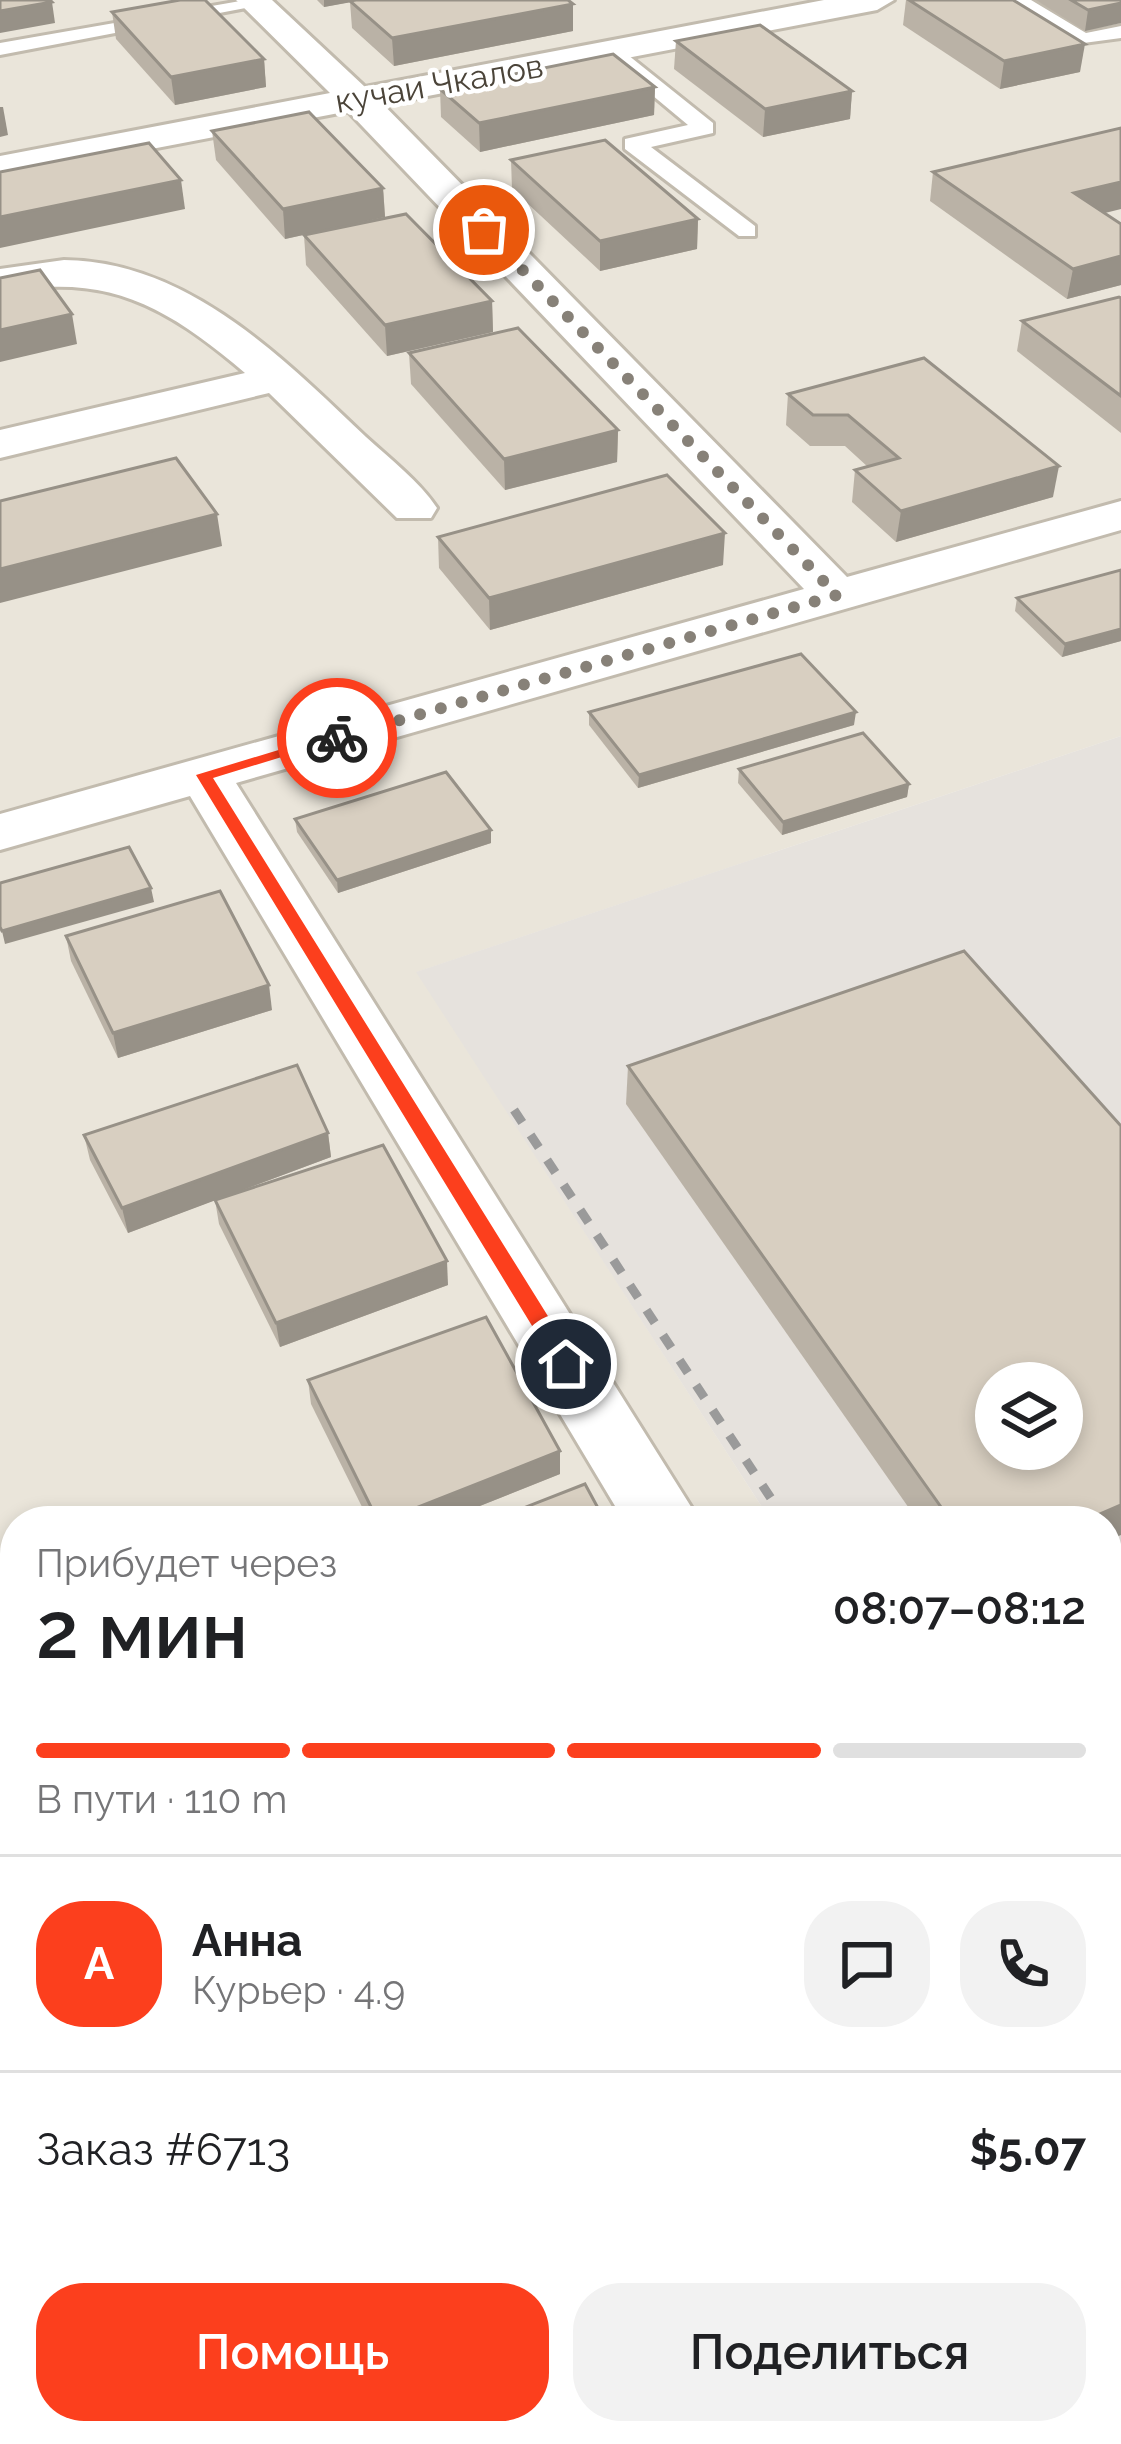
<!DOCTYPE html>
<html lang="ru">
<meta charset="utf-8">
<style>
:root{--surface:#fff;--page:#f2f2f2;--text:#202124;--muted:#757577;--line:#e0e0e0;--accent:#fc3f1d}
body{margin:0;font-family:Raleway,sans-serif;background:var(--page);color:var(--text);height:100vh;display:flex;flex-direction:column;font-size:45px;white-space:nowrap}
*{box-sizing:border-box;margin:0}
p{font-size:39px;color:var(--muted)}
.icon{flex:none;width:66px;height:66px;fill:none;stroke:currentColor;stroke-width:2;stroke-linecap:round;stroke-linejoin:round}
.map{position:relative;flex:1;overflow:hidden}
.sheet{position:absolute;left:0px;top:1506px;width:1122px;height:939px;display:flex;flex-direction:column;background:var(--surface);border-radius:48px 48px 0 0;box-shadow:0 6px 18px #0003}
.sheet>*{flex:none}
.fabs{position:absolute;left:975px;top:1362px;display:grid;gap:24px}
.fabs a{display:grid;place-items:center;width:108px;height:108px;border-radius:50%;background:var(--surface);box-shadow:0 6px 18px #0003;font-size:60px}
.pin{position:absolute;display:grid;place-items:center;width:102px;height:102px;color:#fff;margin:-51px;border:6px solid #fff;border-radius:50%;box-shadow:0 3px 12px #0007}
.courier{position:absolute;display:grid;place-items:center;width:120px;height:120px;margin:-60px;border:9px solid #fc3f1d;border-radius:50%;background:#fff;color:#222;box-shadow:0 3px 15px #0007}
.headline em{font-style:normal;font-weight:600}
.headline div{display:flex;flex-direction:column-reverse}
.headline{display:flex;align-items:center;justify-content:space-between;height:204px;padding:0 36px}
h1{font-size:78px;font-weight:600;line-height:90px}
.bar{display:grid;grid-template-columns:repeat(4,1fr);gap:18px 12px;align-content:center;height:144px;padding:0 36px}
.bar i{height:15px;border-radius:9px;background:var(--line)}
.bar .selected{background:var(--accent)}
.bar p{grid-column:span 4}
.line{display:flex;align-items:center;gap:30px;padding:0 36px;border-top:3px solid var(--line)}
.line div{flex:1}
.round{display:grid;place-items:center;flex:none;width:126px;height:126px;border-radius:48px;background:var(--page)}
.button{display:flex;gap:24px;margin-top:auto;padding:24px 36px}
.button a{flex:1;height:138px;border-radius:48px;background:var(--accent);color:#fff;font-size:48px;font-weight:600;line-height:138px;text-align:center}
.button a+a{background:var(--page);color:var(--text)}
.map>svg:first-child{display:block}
.residential{fill:#eae5da}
.industrial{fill:#e6e2dd;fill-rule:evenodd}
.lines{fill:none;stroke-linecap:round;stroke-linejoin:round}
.service-casing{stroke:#c2bbae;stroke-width:6}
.minor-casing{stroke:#c2bbae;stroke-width:6}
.tertiary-casing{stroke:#c2bbae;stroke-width:6}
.service{fill:#fff;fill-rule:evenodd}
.minor{fill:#fff;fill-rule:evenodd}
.tertiary{fill:#fff;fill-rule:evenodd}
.rail-far1{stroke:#9a9a9a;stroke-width:9;stroke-dasharray:15 15;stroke-linecap:butt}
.rail{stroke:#9a9a9a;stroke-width:12;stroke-dasharray:20 20;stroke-linecap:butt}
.wall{fill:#bab2a6}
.shaded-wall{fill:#979187}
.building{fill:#d8cfc1;stroke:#979187;stroke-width:3;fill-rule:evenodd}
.route{fill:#fc3f1d}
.done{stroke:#878178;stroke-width:12;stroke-dasharray:0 21.6}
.labels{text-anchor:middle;stroke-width:9;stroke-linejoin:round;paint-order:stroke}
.far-street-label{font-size:33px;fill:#4b4439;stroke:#fff}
</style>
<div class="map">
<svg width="1121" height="2444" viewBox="0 0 1121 2444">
<rect width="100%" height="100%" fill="#f6f3ec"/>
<polygon class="residential" points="0,0 1121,0 1121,736 417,972 771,1521 15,1521 15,2430 1107,2430 1107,2040 1121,2062 1121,2444 0,2444"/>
<path class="industrial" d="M 1121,736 L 1121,2062 L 1107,2040 L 1107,1521 L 771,1521 L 416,972 ZM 996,1383 L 1062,1383 L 1062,1449 L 996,1449 Z"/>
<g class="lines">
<g class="service-casing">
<g id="service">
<polygon points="246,0 267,4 0,55 0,43"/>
<polygon points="1007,0 1031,0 1086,33 1121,26 1121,38 1076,44"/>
<polygon points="604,47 618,47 713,123 713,133 651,147 755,226 755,236 739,236 625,149 625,139 688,125 604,55"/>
</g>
</g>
<g class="minor-casing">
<g id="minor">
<polygon points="356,87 369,90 847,577 1121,501 1121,530 236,783 700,1521 624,1521 190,796 0,850 0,814 804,589 343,106 338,98 343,90"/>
<path d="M 64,260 C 187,261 282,357 366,437 C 390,459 419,481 437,508 L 431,518 L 397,518 L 269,393 L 0,458 L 0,430 L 245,373 C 165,305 106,272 0,293 L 0,269 Z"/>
<polygon points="1107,2196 1121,2202 1121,2313 1107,2307"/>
</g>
</g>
<g class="tertiary-casing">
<polygon id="tertiary" points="236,0 272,0 365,87 824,0 894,0 877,10 0,178 0,156 330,93"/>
</g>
<use href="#service" class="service"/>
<use href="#minor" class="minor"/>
<use href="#tertiary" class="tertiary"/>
<polyline class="rail-far1" points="514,1110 786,1521"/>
<polyline class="rail" points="1107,2005 1121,2025"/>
</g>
<g class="wall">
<polygon points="317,0 568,0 573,31 394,66 352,28 350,2 324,7"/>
<polygon points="906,0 1013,0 1080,72 1000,89 903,25"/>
<polygon points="1036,0 1121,0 1085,31"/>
<polygon points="112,12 264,59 266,87 175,105 116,39"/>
<polygon points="676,41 852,91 850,119 763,137 674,69"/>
<polygon points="655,87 654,115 480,152 441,117 440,89"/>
<polygon points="212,131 383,188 385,217 285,239 216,160"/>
<polygon points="511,160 698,219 697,249 600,271 512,189"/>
<polygon points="933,172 1105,213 1121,224 1121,285 1067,299 930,201"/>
<polygon points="304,235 492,301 493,332 387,356 306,265"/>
<polygon points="1121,298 1121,433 1017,351 1022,321"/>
<polygon points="409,353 618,430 617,462 505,490 411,384"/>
<polygon points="924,358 1053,497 896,542 852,502 855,470 868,467 845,446 810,446 786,425 788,394"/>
<polygon points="438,537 723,565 490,630 439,568"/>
<polygon points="1121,570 1121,641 1062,657 1015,611 1017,598"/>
<polygon points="589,712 854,725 638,788 589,725"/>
<polygon points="739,769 909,784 907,797 782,835 738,783"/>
<polygon points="295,819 491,830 491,843 338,893 297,832"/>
<polygon points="66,936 272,1010 118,1058 71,961"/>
<polygon points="628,1066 1107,1521 918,1521 626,1104"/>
<polygon points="328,1133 331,1157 221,1198 448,1285 280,1347 219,1224 215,1200 128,1233 90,1160 84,1135"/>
<polygon points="308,1380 560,1474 442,1521 369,1521 311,1404"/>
</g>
<g class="shaded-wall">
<polygon points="324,0 363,0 324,7"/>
<polygon points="52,2 55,23 0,33 0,11"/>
<polygon points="1121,3 1121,23 1085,31 1088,10"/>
<polygon points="573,4 573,31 394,66 392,38"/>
<polygon points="1085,44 1080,72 1000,89 1004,61"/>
<polygon points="264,59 266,87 175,105 171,77"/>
<polygon points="655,87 654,115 480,152 479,123"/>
<polygon points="852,91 850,119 763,137 765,109"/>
<polygon points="0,107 3,107 8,135 0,137"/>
<polygon points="181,180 185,209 0,248 0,217"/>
<polygon points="1121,182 1121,209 1069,222 1074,193"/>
<polygon points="383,188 385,217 285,239 283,209"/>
<polygon points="698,219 697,249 600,271 600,241"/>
<polygon points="1121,256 1121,285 1067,299 1073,269"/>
<polygon points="492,301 493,332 387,356 385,325"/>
<polygon points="72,314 77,344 0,362 0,330"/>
<polygon points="618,430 617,462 505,490 504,459"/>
<polygon points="1059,466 1053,497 896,542 901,511"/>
<polygon points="217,514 222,546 0,603 0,569"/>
<polygon points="725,533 723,565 490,630 489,598"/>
<polygon points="1121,629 1121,641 1062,657 1065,644"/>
<polygon points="856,712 854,725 638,788 639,775"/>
<polygon points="909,784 907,797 782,835 783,822"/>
<polygon points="491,830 491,843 338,893 337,880"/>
<polygon points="151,888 154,902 5,944 2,931"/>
<polygon points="269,985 272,1010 118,1058 113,1033"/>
<polygon points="328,1133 331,1157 128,1233 122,1208"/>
<polygon points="447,1261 448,1285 280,1347 276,1323"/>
<polygon points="560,1451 560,1474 442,1521 383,1521"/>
<polygon points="1121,1505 1121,1535 1107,1541 1107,1521 1084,1521"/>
<polygon points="15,2032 15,2061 0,2067 0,2038"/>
<polygon points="24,2430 69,2430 43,2444 0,2444"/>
</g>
<g class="building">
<polygon points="0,0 50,0 52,2 0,11"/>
<polygon points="180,0 205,0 264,59 171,77 112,12"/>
<polygon points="356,0 568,0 573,4 392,38 350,1"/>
<polygon points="909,0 1013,0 1085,44 1004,61"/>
<polygon points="1071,0 1121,0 1121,3 1088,10"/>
<polygon points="760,25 852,91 765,109 676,41"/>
<polygon points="613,54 655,87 479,123 440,89"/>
<polygon points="309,112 383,188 283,209 212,131"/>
<polygon points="1121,128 1121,182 1074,193 1121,224 1121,256 1073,269 933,172"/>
<polygon points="605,140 698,219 600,241 511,160"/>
<polygon points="149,143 181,180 0,217 0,172"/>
<polygon points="406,214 492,301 385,325 304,235"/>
<polygon points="40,270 72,314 0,330 0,278"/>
<polygon points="1119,297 1121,298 1121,396 1022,321"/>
<polygon points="518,328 618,430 504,459 409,353"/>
<polygon points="924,358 1059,466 901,511 855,470 899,458 848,415 813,415 788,394"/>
<polygon points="176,458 217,514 0,569 0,501"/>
<polygon points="667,475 725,533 489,598 438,537"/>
<polygon points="1121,570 1121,629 1065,644 1017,598"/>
<polygon points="801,654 856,712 639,775 589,712"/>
<polygon points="863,733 909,784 783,822 739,769"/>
<polygon points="446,772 491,830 337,880 295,819"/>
<polygon points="129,847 151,888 2,931 0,927 0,883"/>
<polygon points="220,891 269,985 113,1033 66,936"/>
<path d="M 964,951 L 1121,1126 L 1121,1505 L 1084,1521 L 951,1521 L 628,1066 ZM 996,1383 L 1062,1383 L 1062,1449 L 996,1449 Z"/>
<polygon points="297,1065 328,1133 122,1208 84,1135"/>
<polygon points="383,1145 447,1261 276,1323 215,1200"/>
<polygon points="486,1317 560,1451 383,1521 378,1521 308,1380"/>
<polygon points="585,1484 605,1521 490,1521"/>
<polygon points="15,1944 15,2032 0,2038 0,1950"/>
<polygon points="15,2122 15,2430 24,2430 0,2443 0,2129"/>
<polygon points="633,2430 1043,2430 1051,2444 609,2444"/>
</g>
<polygon class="route" points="331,734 344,738 213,778 574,1358 574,1370 559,1370 196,775"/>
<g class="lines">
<polyline class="done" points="337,738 837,595 484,230"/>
</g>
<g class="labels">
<g class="far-street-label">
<text transform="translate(439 83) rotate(-10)" y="12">кучаи Чкалов</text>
</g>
</g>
</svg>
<div class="fabs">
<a><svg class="icon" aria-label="layers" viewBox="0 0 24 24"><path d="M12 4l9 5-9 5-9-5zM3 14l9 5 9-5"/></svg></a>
</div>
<div class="pin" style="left:484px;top:230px;background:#ea580c"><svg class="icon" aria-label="bag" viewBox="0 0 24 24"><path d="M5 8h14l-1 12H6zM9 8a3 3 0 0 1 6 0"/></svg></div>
<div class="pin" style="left:566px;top:1364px;background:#1f2937"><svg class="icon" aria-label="home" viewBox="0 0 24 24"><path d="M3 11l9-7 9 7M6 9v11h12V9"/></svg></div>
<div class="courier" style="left:337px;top:738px"><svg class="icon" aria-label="bike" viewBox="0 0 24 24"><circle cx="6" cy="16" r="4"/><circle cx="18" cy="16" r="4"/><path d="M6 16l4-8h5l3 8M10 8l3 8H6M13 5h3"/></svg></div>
<section class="sheet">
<div class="headline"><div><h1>2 мин</h1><p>Прибудет через</p></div><em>08:07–08:12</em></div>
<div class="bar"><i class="selected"></i><i class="selected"></i><i class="selected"></i><i></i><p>В пути · 110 m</p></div>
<div class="line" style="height:216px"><b class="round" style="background:var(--accent);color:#fff">А</b><div><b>Анна</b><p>Курьер · 4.9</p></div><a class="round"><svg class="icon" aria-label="chat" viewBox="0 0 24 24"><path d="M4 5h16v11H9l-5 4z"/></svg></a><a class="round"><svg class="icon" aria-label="phone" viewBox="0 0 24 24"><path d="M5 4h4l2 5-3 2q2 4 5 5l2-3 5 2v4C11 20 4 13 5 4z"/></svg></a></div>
<div class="line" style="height:156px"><div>Заказ #6713</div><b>$5.07</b></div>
<div class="button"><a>Помощь</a><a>Поделиться</a></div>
</section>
</div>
